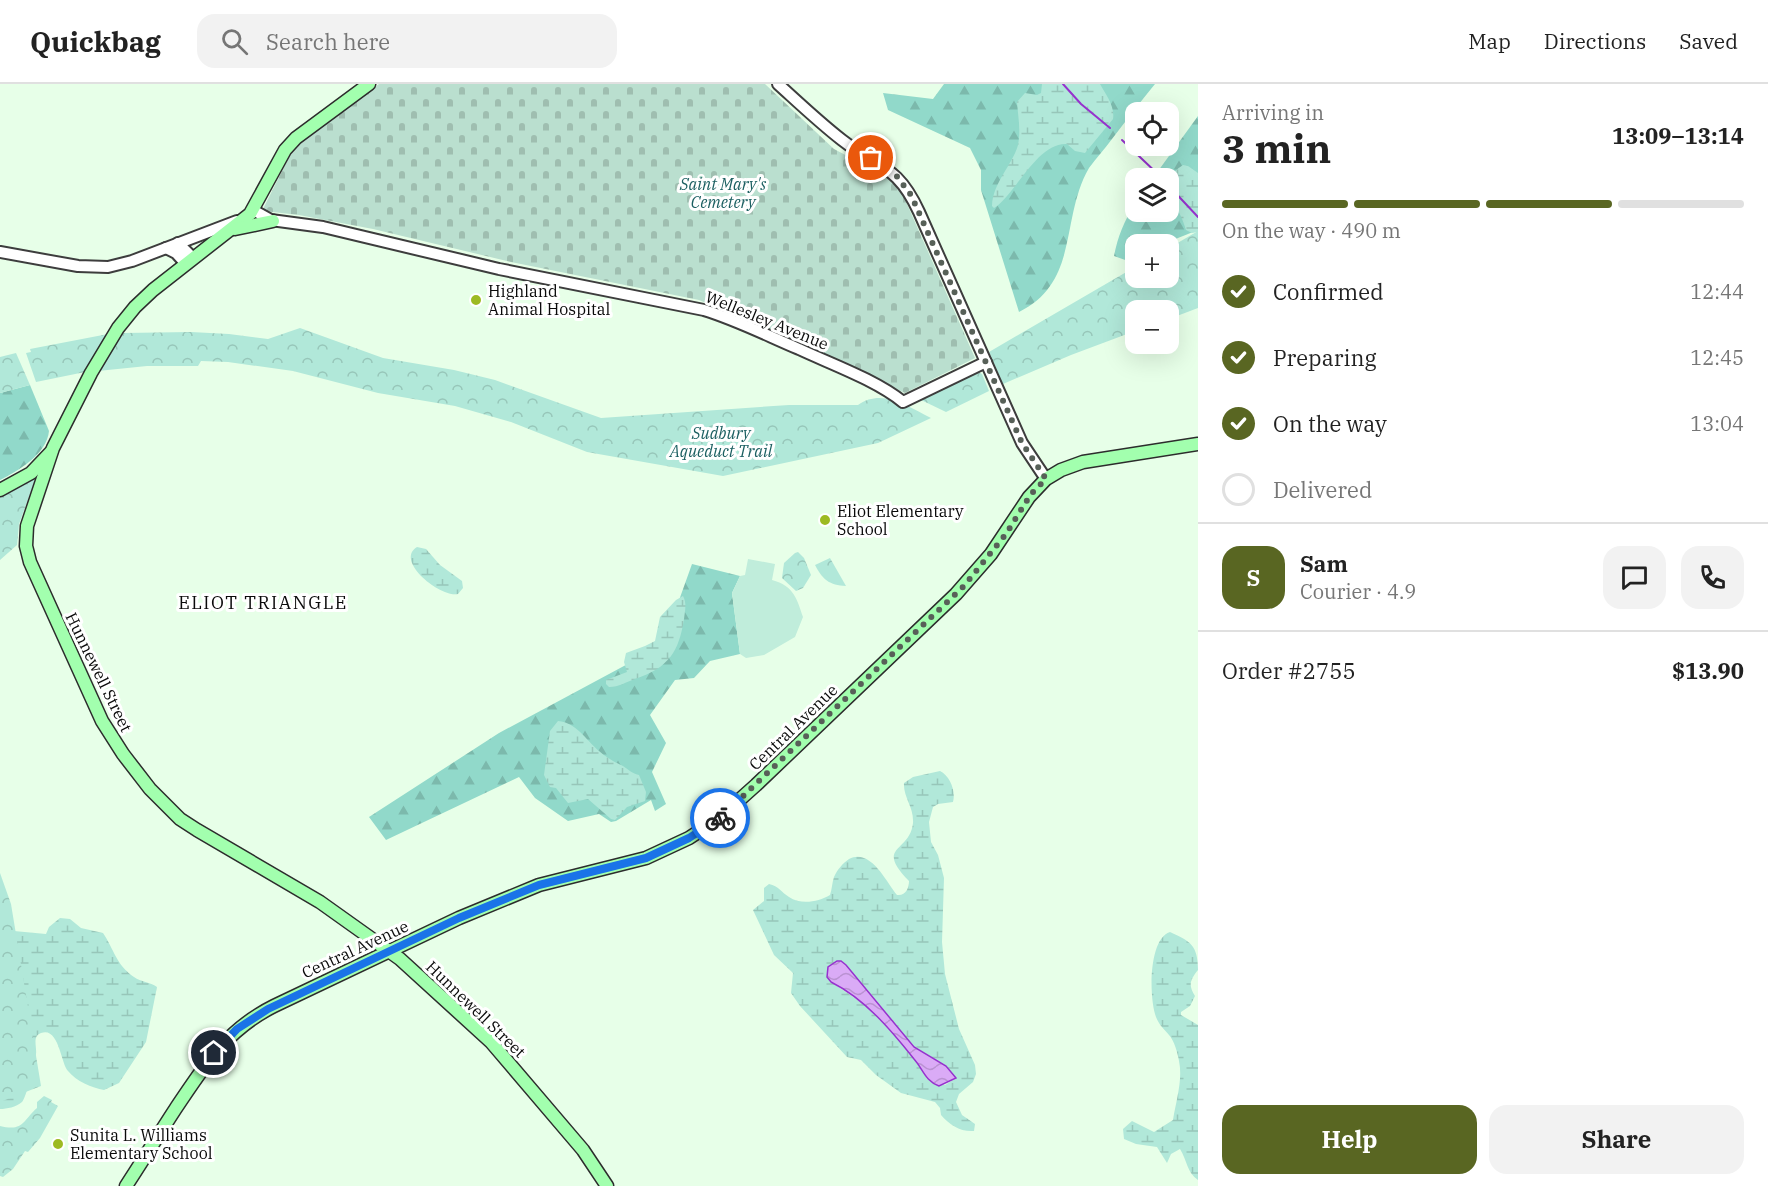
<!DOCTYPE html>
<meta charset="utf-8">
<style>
:root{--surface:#fff;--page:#f2f2f2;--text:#222;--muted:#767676;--line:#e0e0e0;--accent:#596622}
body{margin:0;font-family:"IBM Plex Serif",serif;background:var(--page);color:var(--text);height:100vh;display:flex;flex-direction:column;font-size:22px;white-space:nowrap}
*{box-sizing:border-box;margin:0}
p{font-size:20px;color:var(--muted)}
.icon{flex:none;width:33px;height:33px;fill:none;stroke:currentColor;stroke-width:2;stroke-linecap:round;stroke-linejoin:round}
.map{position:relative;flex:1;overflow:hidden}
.panel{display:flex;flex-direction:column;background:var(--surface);width:570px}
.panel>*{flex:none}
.buttons{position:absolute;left:1125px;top:18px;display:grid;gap:12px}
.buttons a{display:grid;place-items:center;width:54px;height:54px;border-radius:12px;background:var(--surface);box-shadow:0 6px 24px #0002;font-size:30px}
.pin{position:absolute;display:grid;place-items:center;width:51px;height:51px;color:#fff;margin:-26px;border:3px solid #fff;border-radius:50%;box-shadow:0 2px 6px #0007}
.courier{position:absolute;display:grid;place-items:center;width:60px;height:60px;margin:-30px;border:4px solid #1a73e8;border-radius:50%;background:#fff;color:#222;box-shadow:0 2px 8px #0007}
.head em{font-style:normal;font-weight:800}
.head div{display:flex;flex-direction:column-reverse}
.head{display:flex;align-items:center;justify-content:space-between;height:102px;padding:0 24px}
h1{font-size:39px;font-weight:800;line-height:45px}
.bar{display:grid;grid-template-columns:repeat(4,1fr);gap:9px 6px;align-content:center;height:72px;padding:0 24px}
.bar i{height:8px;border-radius:4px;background:var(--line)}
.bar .current{background:var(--accent)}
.bar p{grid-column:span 4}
.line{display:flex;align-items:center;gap:15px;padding:0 24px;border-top:2px solid var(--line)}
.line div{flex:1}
.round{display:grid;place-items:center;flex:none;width:63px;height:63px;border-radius:18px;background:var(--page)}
ol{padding:0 24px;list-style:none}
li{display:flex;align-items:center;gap:18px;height:66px}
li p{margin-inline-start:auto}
li .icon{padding:6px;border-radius:50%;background:var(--accent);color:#fff;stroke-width:4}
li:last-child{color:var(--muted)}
li i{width:33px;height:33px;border:3px solid var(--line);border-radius:50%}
.button{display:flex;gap:12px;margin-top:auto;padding:12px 24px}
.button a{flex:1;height:69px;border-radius:18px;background:var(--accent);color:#fff;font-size:24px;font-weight:800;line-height:69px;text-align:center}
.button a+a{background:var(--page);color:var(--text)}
header{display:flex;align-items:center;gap:36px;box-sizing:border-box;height:84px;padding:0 30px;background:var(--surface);border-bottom:2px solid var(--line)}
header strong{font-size:28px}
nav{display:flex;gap:33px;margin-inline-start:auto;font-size:21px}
.search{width:420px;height:54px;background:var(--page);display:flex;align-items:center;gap:15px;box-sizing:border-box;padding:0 21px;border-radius:18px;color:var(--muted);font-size:22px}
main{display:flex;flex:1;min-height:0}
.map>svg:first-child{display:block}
.forest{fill:url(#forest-firs)}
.wetland{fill:url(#wetland-marsh);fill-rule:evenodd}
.cemetery{fill:url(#cemetery-stones)}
.park{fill:url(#park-crowns)}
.pitch{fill:#c0eddb}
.water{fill:url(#water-waves);stroke:#9632ce;stroke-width:1.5}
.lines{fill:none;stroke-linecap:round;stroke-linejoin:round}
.stream{stroke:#9632ce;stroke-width:2}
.tertiary-casing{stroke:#3d3d3d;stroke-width:14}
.secondary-casing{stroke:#2c2c2c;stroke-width:15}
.tertiary{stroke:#fff;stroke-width:10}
.secondary{stroke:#a2ffae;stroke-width:12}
.done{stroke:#576058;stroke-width:6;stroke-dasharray:0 10.8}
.route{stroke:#1a73e8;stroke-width:8}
.poi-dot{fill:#9dba22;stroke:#fff;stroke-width:2}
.labels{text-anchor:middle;stroke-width:6;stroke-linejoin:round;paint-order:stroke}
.park-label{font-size:16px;font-style:italic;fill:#1b5f61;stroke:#fff}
.poi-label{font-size:16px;fill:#0a0a0a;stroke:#fff;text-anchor:start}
.street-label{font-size:16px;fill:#0a0a0a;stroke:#fff}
.neighbourhood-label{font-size:18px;letter-spacing:1.5px;fill:#0a0a0a;stroke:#fff}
</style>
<header>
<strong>Quickbag</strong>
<div class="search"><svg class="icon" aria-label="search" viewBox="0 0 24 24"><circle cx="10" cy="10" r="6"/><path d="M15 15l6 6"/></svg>Search here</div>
<nav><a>Map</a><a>Directions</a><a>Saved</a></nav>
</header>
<main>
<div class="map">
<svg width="1198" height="1102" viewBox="0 0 1198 1102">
<defs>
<pattern id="forest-firs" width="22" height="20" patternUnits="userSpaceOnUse" patternTransform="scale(1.5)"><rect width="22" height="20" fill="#91d9ca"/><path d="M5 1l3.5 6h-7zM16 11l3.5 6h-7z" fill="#7cb9ac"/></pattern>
<pattern id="wetland-marsh" width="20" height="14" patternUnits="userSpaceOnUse" patternTransform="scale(1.5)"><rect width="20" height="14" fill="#b1e8d9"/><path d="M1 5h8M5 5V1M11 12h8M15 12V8" fill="none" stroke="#97c6b9"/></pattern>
<pattern id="cemetery-stones" width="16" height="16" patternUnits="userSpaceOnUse" patternTransform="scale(1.5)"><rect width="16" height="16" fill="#badfcf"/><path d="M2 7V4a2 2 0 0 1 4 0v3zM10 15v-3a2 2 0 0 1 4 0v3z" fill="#9fbeb0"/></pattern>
<pattern id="park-crowns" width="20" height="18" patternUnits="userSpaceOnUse" patternTransform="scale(1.5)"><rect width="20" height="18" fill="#b1e8d9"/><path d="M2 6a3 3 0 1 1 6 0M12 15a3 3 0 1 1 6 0" fill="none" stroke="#97c6b9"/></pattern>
<pattern id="water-waves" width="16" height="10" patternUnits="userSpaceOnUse" patternTransform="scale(1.5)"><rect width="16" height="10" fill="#daabf6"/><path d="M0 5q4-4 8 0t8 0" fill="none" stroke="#ba92d2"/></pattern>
</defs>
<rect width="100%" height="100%" fill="#e7ffe8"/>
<g class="forest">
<path d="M 944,0 L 1155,0 C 1140,18 1126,37 1112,55 C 1105,65 1096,74 1089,84 C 1060,134 1080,198 1019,228 L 981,106 L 981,86 L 970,64 L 888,26 L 883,9 L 933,15 Z"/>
<path d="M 1198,32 L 1198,146 L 1163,160 L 1136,160 L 1135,173 L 1128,177 L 1114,172 C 1118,152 1124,137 1135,120 L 1136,128 L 1168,128 L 1168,94 L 1153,94 Z"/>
<path d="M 30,301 L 49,347 C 47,370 18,387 0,396 L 0,309 Z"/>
<polygon points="692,480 740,492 732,509 740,570 710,577 694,594 675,596 650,631 666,659 652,688 666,720 655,727 651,716 616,737 611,738 599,730 568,737 535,714 519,693 386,756 369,733 499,649 663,561"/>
</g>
<g class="wetland">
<path d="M 1042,0 L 1100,0 C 1106,11 1115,22 1113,35 L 1085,69 L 1075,67 L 1067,60 C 1037,58 1016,110 994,124 L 992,122 C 993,98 1012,82 1018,61 C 1021,46 1018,32 1017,18 L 1025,9 L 1037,11 L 1041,9 Z"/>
<path d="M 1183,81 L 1188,82 L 1198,89 L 1198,148 L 1192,149 L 1186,146 C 1182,126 1155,98 1183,81 Z"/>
<path d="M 417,463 L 426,465 L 440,481 L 462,497 L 463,504 L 458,510 C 441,514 394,477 417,463 Z"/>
<path d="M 683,512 C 687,519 685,527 684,535 C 679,567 669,584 635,595 C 626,598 619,603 609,603 L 606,600 L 606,596 L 627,588 L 624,578 L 626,569 L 645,562 L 655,557 L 660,533 L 676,516 Z"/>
<path d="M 558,637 C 577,639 585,655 599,667 C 606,673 614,678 623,682 C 629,686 631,689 639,691 L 646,708 L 645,717 L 627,723 L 615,736 L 611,735 L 588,715 L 568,719 L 556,704 L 550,703 L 544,691 L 550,647 Z"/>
<path d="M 940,687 C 950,692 956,707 953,718 L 938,720 L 933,723 L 929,738 L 931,758 L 938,771 L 944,794 L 942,858 L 945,890 L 959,945 L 975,981 L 976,990 L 973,998 L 959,1010 L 956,1018 L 962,1031 L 975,1040 L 974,1047 C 960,1048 950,1041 941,1031 L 940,1024 L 935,1018 L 901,1009 L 876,991 L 861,976 L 847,973 L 800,922 L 791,909 L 793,889 L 774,871 L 753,826 L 764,817 L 764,804 L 769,800 C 779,802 781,808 789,813 C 801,821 818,818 830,811 C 832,805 832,799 834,793 C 837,786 843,779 849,775 C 871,764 886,798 897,811 C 906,812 909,804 909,797 C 874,761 910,769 913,739 C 914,723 903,713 904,699 L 913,693 ZM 837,877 L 846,881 L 914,963 L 956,994 L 945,1001 L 927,995 L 915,975 L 878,933 L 865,921 L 831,898 L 828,883 Z"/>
<path d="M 60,834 L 70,835 L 81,844 L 103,849 C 114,865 116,881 134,893 C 141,898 150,898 157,903 L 146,958 L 119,999 L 104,1006 C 92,1004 76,997 68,987 C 61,980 59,942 41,949 C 32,952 37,963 36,970 C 35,977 26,1015 22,1018 C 16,1023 7,1025 0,1025 L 0,964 L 14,847 L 46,850 L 49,843 Z"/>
<path d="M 1170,848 C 1190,857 1198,861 1198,886 C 1190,896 1188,901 1195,912 L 1190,922 L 1181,928 L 1181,931 L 1198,941 L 1198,1096 C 1187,1089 1187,1076 1180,1065 L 1171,1070 L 1167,1079 L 1157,1063 L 1136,1060 L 1124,1055 L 1123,1045 L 1132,1037 L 1154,1048 L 1173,1036 C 1176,1017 1183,996 1179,977 C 1178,970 1174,956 1169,951 C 1164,945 1159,941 1156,933 C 1149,915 1148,855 1170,848 Z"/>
</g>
<polygon class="cemetery" points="379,0 765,0 834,65 891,95 900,106 907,120 975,274 905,309 807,263 699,216 511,178 373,145 299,131 264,127 264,123 289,73 297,61"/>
<g class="park">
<polygon points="1198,147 1198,224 1169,235 1168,226 1136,226 1135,247 1071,271 1003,300 989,268 1135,183 1136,194 1168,194 1169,164"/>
<path d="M 300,244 L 383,274 L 454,286 L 495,296 L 601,334 L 789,321 L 858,321 C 882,304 907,322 931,334 L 878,359 L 723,392 L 587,368 L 511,338 L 455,322 L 378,309 L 293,287 L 228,278 L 201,277 L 198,282 L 147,282 L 98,287 L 123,249 L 191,248 L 229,250 L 268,255 Z"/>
<polygon points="108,250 85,288 36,298 26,269 31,268 30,265"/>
<polygon points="16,269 30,301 0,309 0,273"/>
<polygon points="976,287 982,290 989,307 946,328 919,315"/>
<polygon points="38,388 19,440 17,461 0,476 0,409"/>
<polygon points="795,469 798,468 804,474 811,491 803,504 796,507 782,494 784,479"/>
<path d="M 830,474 L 846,502 C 829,501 823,496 815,481 Z"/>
<polygon points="0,789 11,820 41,1002 0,1018"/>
<path d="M 44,1012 L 52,1016 L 51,1018 L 58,1022 L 40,1054 L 28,1068 L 25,1067 L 13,1085 L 3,1093 L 0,1092 L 0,1042 C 24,1048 23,1036 37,1024 L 37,1018 Z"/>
</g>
<path class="pitch" d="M 748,475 L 775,480 L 772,496 C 794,502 797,515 803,533 L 795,553 L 764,571 L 746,574 L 740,570 L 732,509 L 740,492 L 745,491 Z"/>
<path class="water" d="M 837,877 L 841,877 L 846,881 L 914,963 L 946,982 L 956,994 L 939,1002 C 925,997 923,985 914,975 C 891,946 865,915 831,898 L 827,893 L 828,883 Z"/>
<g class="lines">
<g class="stream">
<polyline points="1063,0 1081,20 1110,44"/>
<polyline points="1122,56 1162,94"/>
<polyline points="1168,101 1198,133"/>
</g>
<g class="tertiary-casing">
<g id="tertiary">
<path d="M 778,0 C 799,19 820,39 842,56 C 879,85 897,80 919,128 L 1022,359 L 1046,395"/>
<path d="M 253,126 L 271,136 L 323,143 L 499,185 L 704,226 C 737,236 768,252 799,265 C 831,280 876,296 903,318 L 986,278"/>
<polyline points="178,159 193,174"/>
<polyline points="166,164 176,169 186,180"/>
<polyline points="0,168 78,182 108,183 132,177 237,137"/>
</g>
</g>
<g class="secondary-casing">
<g id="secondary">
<polyline points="369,0 296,54 285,66 250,130 153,206 135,223 118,244 91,289 53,364 27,442 26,462 30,478 102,637 123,670 150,705 180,735 197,746 320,818 400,875 491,958 583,1066 607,1102"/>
<polyline points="235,145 273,137"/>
<polyline points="0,406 31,389 51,368"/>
<path d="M 126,1102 C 143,1076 159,1050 176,1024 C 205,981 226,946 274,922 L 459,834 L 539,801 L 646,774 L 689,754 L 718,735 L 756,701 L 956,510 L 991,470 L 1029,413 L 1046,395 L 1061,386 L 1083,378 L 1198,360"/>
</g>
</g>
<use href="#tertiary" class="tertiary"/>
<use href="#secondary" class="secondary"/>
</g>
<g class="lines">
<polyline class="done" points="720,734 964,502 1006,450 1031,410 1046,395 1022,359 911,111 895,90 871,74"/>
<polyline class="route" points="214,969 237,945 268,925 459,834 539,801 646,774 689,754 720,734"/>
</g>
<g class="poi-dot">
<circle cx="476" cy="216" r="6"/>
<circle cx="825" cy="436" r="6"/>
<circle cx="58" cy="1060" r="6"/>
</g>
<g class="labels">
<g class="park-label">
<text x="723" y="106">Saint Mary's<tspan x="723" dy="18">Cemetery</tspan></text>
<text x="721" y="355">Sudbury<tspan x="721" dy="18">Aqueduct Trail</tspan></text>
</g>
<g class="poi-label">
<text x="488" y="213">Highland<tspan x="488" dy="18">Animal Hospital</tspan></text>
<text x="837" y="433">Eliot Elementary<tspan x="837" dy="18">School</tspan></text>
<text x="70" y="1057">Sunita L. Williams<tspan x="70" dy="18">Elementary School</tspan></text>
</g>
<g class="street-label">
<text transform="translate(767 236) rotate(22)" y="6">Wellesley Avenue</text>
<text transform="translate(99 588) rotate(64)" y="6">Hunnewell Street</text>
<text transform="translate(793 643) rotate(-44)" y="6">Central Avenue</text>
<text transform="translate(355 865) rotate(-25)" y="6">Central Avenue</text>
<text transform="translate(476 925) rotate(44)" y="6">Hunnewell Street</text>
</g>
<g class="neighbourhood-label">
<text x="263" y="525">ELIOT TRIANGLE</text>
</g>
</g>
</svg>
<div class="buttons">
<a><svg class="icon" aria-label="locate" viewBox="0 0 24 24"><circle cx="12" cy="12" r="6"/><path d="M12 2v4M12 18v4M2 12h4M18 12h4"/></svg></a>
<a><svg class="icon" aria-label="layers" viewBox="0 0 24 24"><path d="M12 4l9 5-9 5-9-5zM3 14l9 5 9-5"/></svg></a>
<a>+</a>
<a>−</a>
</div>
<div class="pin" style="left:871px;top:74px;background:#ea580c"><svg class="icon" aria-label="bag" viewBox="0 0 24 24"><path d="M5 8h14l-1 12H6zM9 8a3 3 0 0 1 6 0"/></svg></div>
<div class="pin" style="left:214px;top:969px;background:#1f2937"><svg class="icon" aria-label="home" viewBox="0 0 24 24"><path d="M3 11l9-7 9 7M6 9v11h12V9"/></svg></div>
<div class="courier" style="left:720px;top:734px"><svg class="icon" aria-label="bike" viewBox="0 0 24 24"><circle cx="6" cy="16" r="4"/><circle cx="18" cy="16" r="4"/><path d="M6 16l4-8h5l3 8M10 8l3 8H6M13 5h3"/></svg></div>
</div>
<section class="panel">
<div class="head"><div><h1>3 min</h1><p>Arriving in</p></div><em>13:09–13:14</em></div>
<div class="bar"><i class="current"></i><i class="current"></i><i class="current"></i><i></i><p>On the way · 490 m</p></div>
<ol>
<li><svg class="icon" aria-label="check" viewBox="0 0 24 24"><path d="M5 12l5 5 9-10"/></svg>Confirmed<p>12:44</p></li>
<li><svg class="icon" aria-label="check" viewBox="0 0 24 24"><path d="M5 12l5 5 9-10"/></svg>Preparing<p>12:45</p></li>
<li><svg class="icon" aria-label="check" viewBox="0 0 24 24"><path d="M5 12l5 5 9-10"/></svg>On the way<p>13:04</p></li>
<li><i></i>Delivered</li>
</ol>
<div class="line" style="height:108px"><b class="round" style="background:var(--accent);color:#fff">S</b><div><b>Sam</b><p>Courier · 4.9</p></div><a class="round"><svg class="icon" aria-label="chat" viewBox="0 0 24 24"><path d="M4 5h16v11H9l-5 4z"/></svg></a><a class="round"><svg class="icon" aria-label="phone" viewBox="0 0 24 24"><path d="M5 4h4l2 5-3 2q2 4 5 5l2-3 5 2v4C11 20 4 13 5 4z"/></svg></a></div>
<div class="line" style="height:78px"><div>Order #2755</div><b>$13.90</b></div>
<div class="button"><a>Help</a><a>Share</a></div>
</section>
</main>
